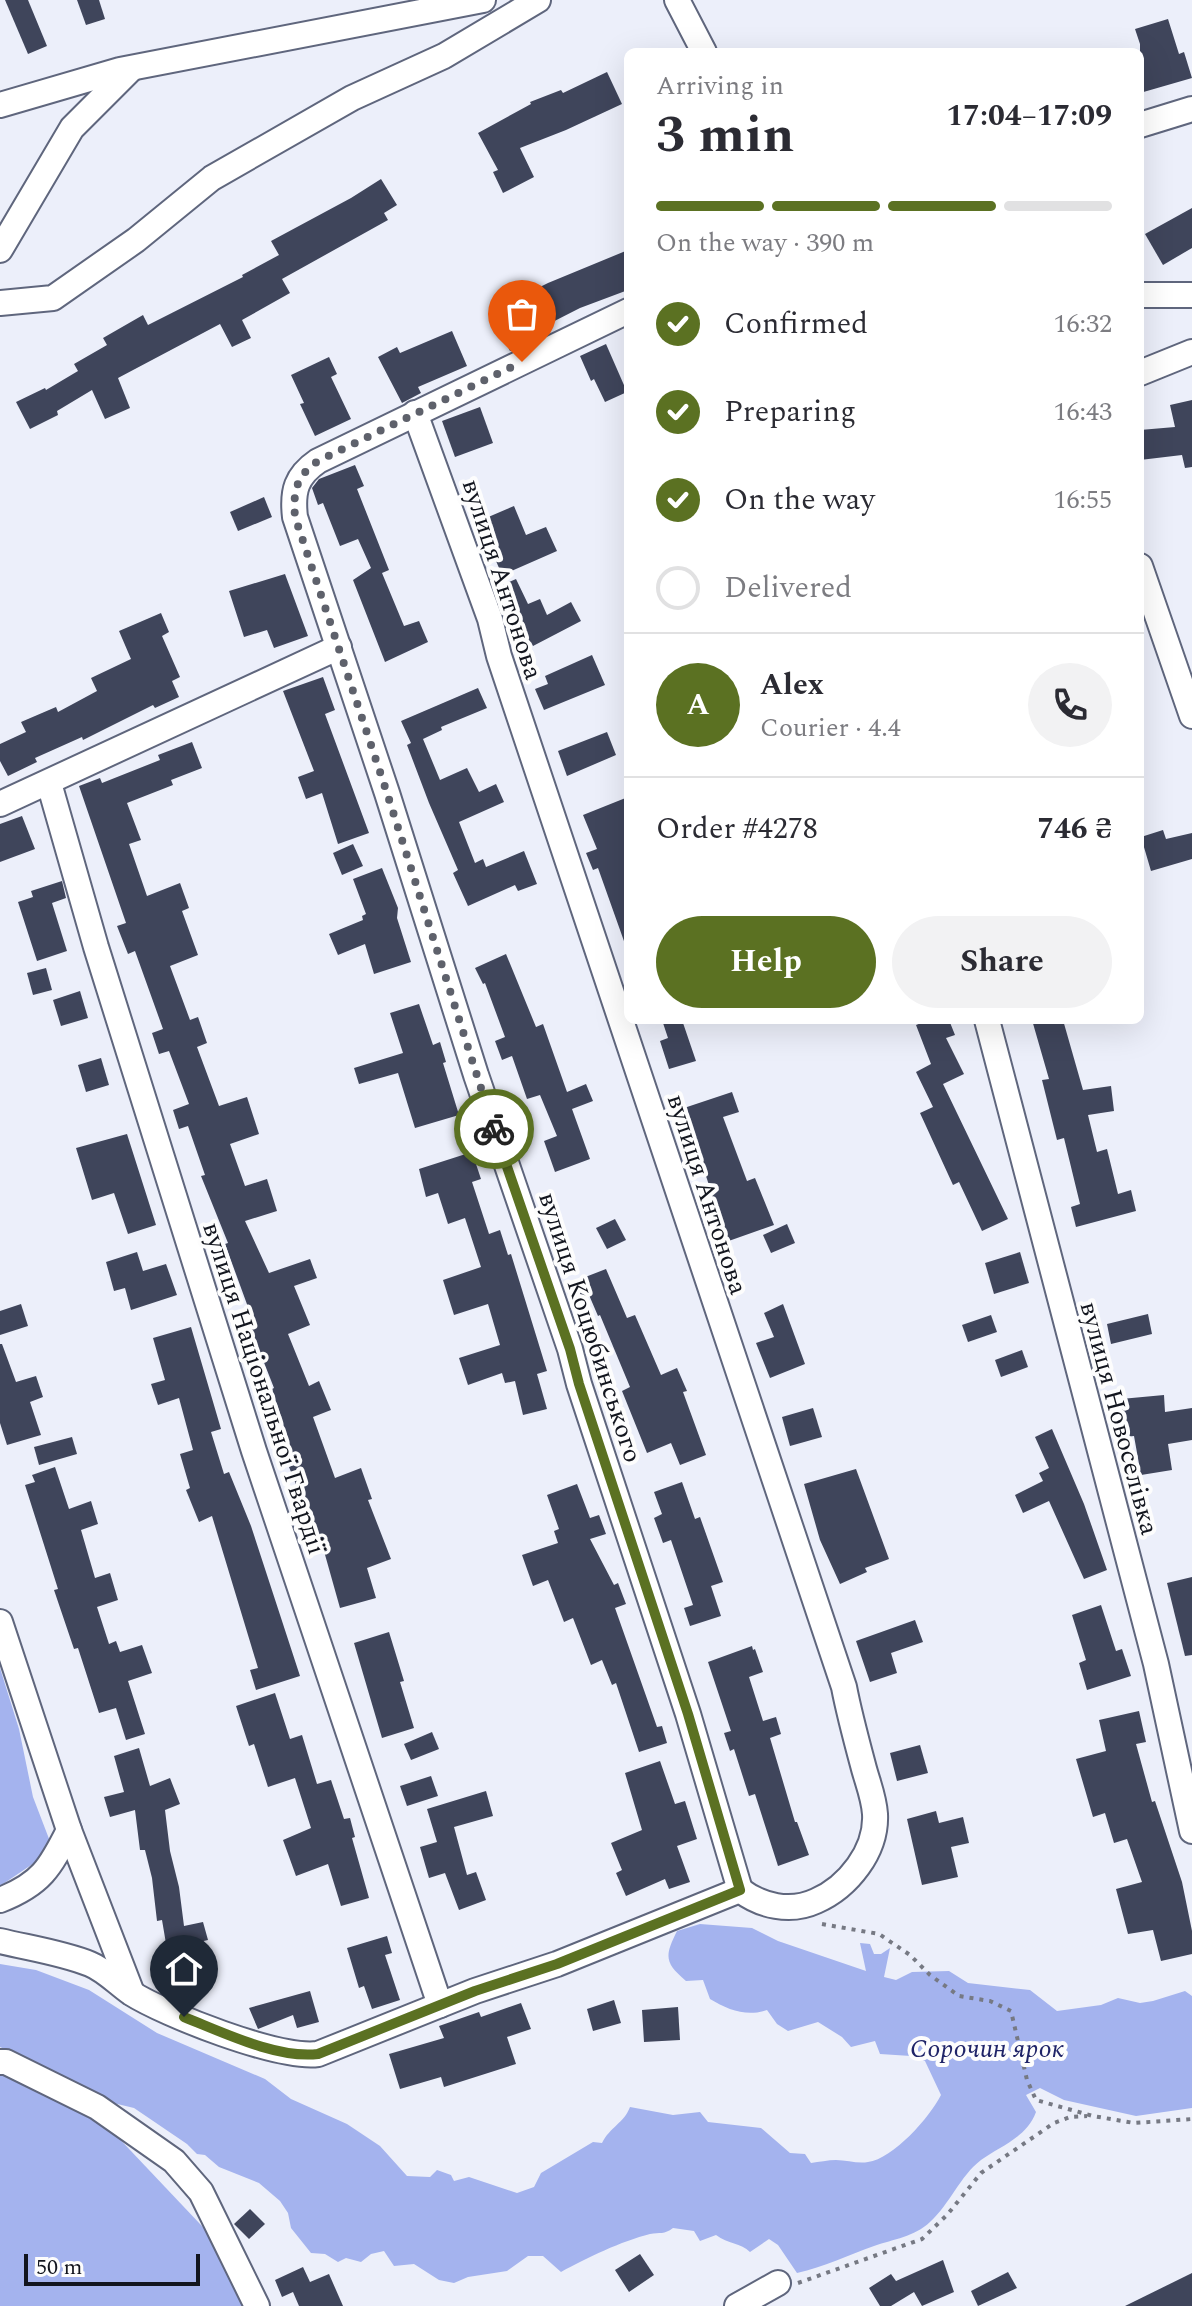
<!DOCTYPE html>
<meta charset="utf-8">
<style>
:root{--surface:#fff;--page:#f2f2f3;--text:#2b2b33;--muted:#7c7c81;--line:#e1e1e2;--accent:#5b7122}
body{margin:0;font-family:Spectral,serif;background:var(--page);color:var(--text);height:100vh;display:flex;flex-direction:column;font-size:30px;white-space:nowrap}
*{box-sizing:border-box;margin:0}
p{font-size:26px;color:var(--muted)}
.icon{flex:none;width:44px;height:44px;fill:none;stroke:currentColor;stroke-width:2;stroke-linecap:round;stroke-linejoin:round}
.map{position:relative;flex:1;overflow:hidden}
.side{position:absolute;left:624px;top:48px;width:520px;height:976px;display:flex;flex-direction:column;background:var(--surface);border-radius:12px;box-shadow:0 8px 32px #0002}
.side>*{flex:none}
.scale{position:absolute;left:24px;bottom:20px;width:176px;box-sizing:border-box;padding-left:8px;border:4px solid #12151e;border-top:0;font-size:22px;line-height:28px;white-space:nowrap;color:#12151e;-webkit-text-stroke:6px #fdfdfd;paint-order:stroke}
.pin{position:absolute;display:grid;place-items:center;width:68px;height:68px;color:#fff;margin:-82px -34px;border-radius:50% 50% 50% 0;rotate:-45deg;box-shadow:0 0 8px #0007}
.pin .icon{rotate:45deg}
.courier{position:absolute;display:grid;place-items:center;width:80px;height:80px;margin:-40px;border:6px solid #5b7122;border-radius:50%;background:#fff;color:#222;box-shadow:0 2px 10px #0007}
.overview em{font-style:normal;font-weight:700}
.overview div{display:flex;flex-direction:column-reverse}
.overview{display:flex;align-items:center;justify-content:space-between;height:136px;padding:0 32px}
h1{font-size:52px;font-weight:700;line-height:60px}
.bar{display:grid;grid-template-columns:repeat(4,1fr);gap:12px 8px;align-content:center;height:96px;padding:0 32px}
.bar i{height:10px;border-radius:6px;background:var(--line)}
.bar .active{background:var(--accent)}
.bar p{grid-column:span 4}
.line{display:flex;align-items:center;gap:20px;padding:0 32px;border-top:2px solid var(--line)}
.line div{flex:1}
.round{display:grid;place-items:center;flex:none;width:84px;height:84px;border-radius:42px;background:var(--page)}
ol{padding:0 32px;list-style:none}
li{display:flex;align-items:center;gap:24px;height:88px}
li p{margin-inline-start:auto}
li .icon{padding:8px;border-radius:50%;background:var(--accent);color:#fff;stroke-width:4}
li:last-child{color:var(--muted)}
li i{width:44px;height:44px;border:4px solid var(--line);border-radius:50%}
.primary-button{display:flex;gap:16px;margin-top:auto;padding:16px 32px}
.primary-button a{flex:1;height:92px;border-radius:48px;background:var(--accent);color:#fff;font-size:32px;font-weight:700;line-height:92px;text-align:center}
.primary-button a+a{background:var(--page);color:var(--text)}
.map>svg:first-child{display:block}
.forest{fill:#a4b3ee}
.building{fill:#3f455b}
.lines{fill:none;stroke-linecap:round;stroke-linejoin:round}
.minor-casing{stroke:#5f667d;stroke-width:28}
.path{stroke:#767983;stroke-width:4;stroke-dasharray:4 6;stroke-linecap:butt}
.minor{stroke:#fff;stroke-width:24}
.done{stroke:#5e616b;stroke-width:8;stroke-dasharray:0 14.4}
.route{stroke:#5b7122;stroke-width:10}
.labels{text-anchor:middle;stroke-width:8;stroke-linejoin:round;paint-order:stroke}
.street-label{font-size:26px;fill:#12151e;stroke:#fdfdfd}
.park-label{font-size:26px;font-style:italic;fill:#1f2468;stroke:#fdfdfd}
</style>
<div class="map">
<svg width="1192" height="2306" viewBox="0 0 1192 2306">
<rect width="100%" height="100%" fill="#eceffa"/>
<g class="forest">
<polygon points="0,1668 19,1729 33,1797 51,1844 40,1859 0,1886"/>
<path d="M 700,1924 L 752,1928 L 778,1941 L 866,1971 L 860,1943 L 870,1944 L 874,1954 L 881,1954 L 890,1948 L 884,1977 L 896,1980 L 912,1972 L 949,1971 L 968,1983 L 1030,1990 L 1057,2011 L 1101,2005 L 1118,1998 L 1140,2003 L 1153,2001 L 1185,1991 L 1192,1996 L 1192,2108 L 1136,2116 L 1064,2100 L 1040,2088 L 1026,2095 L 1036,2112 C 1027,2137 1001,2146 981,2160 C 960,2176 950,2204 930,2222 C 914,2237 894,2239 874,2246 C 848,2255 824,2267 797,2273 L 778,2245 L 769,2239 L 750,2252 C 741,2243 728,2244 716,2235 L 700,2241 L 694,2231 L 673,2228 C 664,2235 660,2232 650,2234 C 622,2241 586,2258 561,2272 L 543,2256 L 528,2256 L 507,2271 L 468,2277 L 454,2283 L 439,2280 L 414,2264 L 394,2266 L 384,2251 L 371,2254 L 361,2262 L 346,2258 L 338,2262 L 325,2254 L 311,2253 L 291,2228 L 288,2213 L 280,2201 L 259,2183 L 219,2167 L 205,2155 L 197,2154 L 187,2144 L 134,2108 L 109,2102 L 53,2071 L 0,2047 L 0,1964 L 36,1970 L 89,1990 L 157,2033 L 265,2079 L 291,2099 L 347,2124 L 380,2146 L 407,2176 L 430,2177 L 437,2170 L 451,2175 L 454,2181 L 469,2177 L 517,2193 L 534,2187 L 541,2173 L 593,2142 L 602,2143 C 610,2127 624,2123 630,2107 L 673,2115 L 700,2112 L 708,2122 L 761,2128 L 790,2153 L 805,2154 L 811,2163 C 819,2162 828,2160 836,2160 C 847,2160 858,2164 868,2162 C 893,2159 930,2117 941,2095 L 925,2061 L 911,2056 L 880,2054 L 875,2041 L 851,2047 L 842,2037 L 818,2022 L 788,2031 L 777,2024 L 767,2010 C 747,2017 728,2010 710,1999 L 703,1980 L 686,1981 C 665,1963 664,1957 677,1931 Z"/>
<polygon points="0,2074 75,2109 113,2132 218,2243 242,2306 0,2306"/>
</g>
<g class="building">
<polygon points="5,0 28,0 47,46 28,54"/>
<polygon points="77,0 99,0 105,19 86,25"/>
<polygon points="1168,19 1179,54 1184,52 1192,78 1140,93 1140,44 1135,29"/>
<polygon points="607,72 622,104 566,130 520,148 534,177 503,193 493,172 498,170 478,133 531,104 530,102 561,90 563,93"/>
<polygon points="381,179 397,205 384,213 388,220 282,279 290,293 242,320 251,338 232,347 220,324 118,378 130,408 105,419 92,390 57,411 58,415 30,429 16,402 45,388 46,390 78,371 74,364 107,345 103,338 143,315 148,325 243,277 242,275 279,255 271,241 351,198"/>
<polygon points="1192,208 1192,248 1163,265 1145,234"/>
<polygon points="628,250 628,290 580,308 527,335 530,342 510,351 493,315 518,303 516,299 548,283"/>
<polygon points="452,331 467,366 418,387 421,393 402,403 378,357 397,347 400,353"/>
<polygon points="606,344 627,392 605,402 594,379 591,381 580,356"/>
<polygon points="329,357 337,374 331,377 351,419 315,436 300,404 304,403 291,375"/>
<polygon points="1192,400 1192,467 1185,468 1182,455 1140,460 1140,430 1175,427 1170,405"/>
<polygon points="480,407 493,443 455,457 442,421"/>
<polygon points="355,465 364,486 357,489 389,570 382,573 404,626 419,621 428,642 385,662 353,580 371,568 358,539 340,546 323,503 318,505 312,488 319,479"/>
<polygon points="264,497 272,517 238,531 230,512"/>
<polygon points="514,506 526,535 546,527 557,551 502,575 479,521"/>
<polygon points="285,574 308,636 274,648 267,630 244,637 229,591"/>
<polygon points="516,579 528,604 540,599 547,615 571,602 581,621 533,646 531,642 522,645 498,587"/>
<polygon points="161,613 169,632 162,636 180,677 172,681 179,697 155,708 153,705 83,740 82,737 35,758 37,762 8,776 0,761 0,744 26,732 21,722 56,707 58,712 97,691 91,678 131,659 119,631"/>
<polygon points="592,655 605,685 544,710 535,689 548,684 545,676"/>
<polygon points="323,677 335,710 325,714 369,833 338,844 322,793 306,799 298,777 314,771 283,691"/>
<polygon points="478,688 487,708 441,727 442,730 423,739 440,780 467,768 479,792 496,784 504,802 459,822 475,863 483,859 486,867 524,851 537,884 518,891 515,885 468,906 453,873 458,870 429,803 407,745 411,743 401,721"/>
<polygon points="607,732 616,755 567,776 558,751"/>
<polygon points="192,742 202,768 171,780 173,785 127,803 141,840 129,844 147,896 180,883 189,908 182,911 198,955 170,966 190,1020 198,1017 207,1043 197,1047 219,1106 247,1097 259,1134 230,1144 245,1186 267,1179 277,1211 245,1221 269,1273 310,1259 317,1278 294,1286 310,1325 288,1334 309,1386 319,1381 331,1410 313,1417 335,1478 361,1468 372,1499 368,1500 391,1559 367,1568 376,1598 340,1608 322,1544 300,1486 297,1487 289,1467 296,1464 272,1389 274,1388 243,1309 248,1307 225,1244 228,1243 201,1176 205,1175 188,1126 179,1129 173,1110 189,1104 169,1051 159,1054 152,1033 163,1029 135,951 128,954 117,926 126,923 79,786 100,778 102,783 160,760 158,755"/>
<polygon points="628,797 628,944 625,944 598,868 593,870 586,853 597,849 583,815"/>
<polygon points="22,816 35,849 0,862 0,824"/>
<polygon points="1163,830 1166,839 1192,833 1192,859 1151,871 1141,837"/>
<polygon points="353,844 363,866 342,875 333,853"/>
<polygon points="382,868 398,908 397,918 411,962 374,974 365,944 338,955 329,934 363,920 362,916 366,914 353,879"/>
<polygon points="62,881 66,898 52,903 67,951 37,961 18,902 33,897 31,891"/>
<polygon points="506,954 536,1027 543,1024 567,1092 586,1084 593,1101 572,1109 590,1159 555,1172 544,1141 557,1136 540,1095 527,1099 512,1056 502,1060 495,1041 505,1037 485,983 483,984 475,968"/>
<polygon points="46,968 52,990 33,995 27,973"/>
<polygon points="80,991 88,1018 61,1026 53,1000"/>
<polygon points="419,1004 433,1045 440,1042 446,1062 443,1063 459,1115 415,1128 398,1073 359,1084 354,1068 403,1053 390,1013"/>
<polygon points="662,1020 682,1020 696,1061 669,1069 660,1041 668,1038"/>
<polygon points="929,1020 949,1020 955,1035 946,1038 964,1074 943,1084 1008,1219 982,1231 959,1182 953,1185 920,1113 933,1107 916,1072 931,1064 916,1025"/>
<polygon points="1032,1020 1063,1020 1083,1090 1111,1086 1114,1111 1088,1115 1097,1152 1107,1149 1118,1194 1131,1190 1136,1211 1076,1227 1071,1207 1080,1204 1064,1138 1057,1140 1042,1080 1049,1079"/>
<polygon points="101,1058 109,1085 86,1092 78,1065"/>
<polygon points="732,1092 739,1112 723,1117 747,1181 755,1178 774,1225 723,1243 714,1216 718,1215 707,1179 681,1109"/>
<polygon points="127,1134 156,1225 128,1234 114,1193 92,1200 76,1148"/>
<polygon points="472,1152 481,1179 472,1182 489,1234 500,1230 508,1255 511,1254 547,1371 537,1374 547,1409 523,1415 515,1381 505,1383 502,1373 468,1385 459,1358 500,1345 488,1304 454,1315 443,1280 481,1267 465,1218 448,1224 438,1193 426,1197 419,1169"/>
<polygon points="615,1219 626,1240 607,1249 596,1228"/>
<polygon points="787,1224 795,1243 771,1253 763,1235"/>
<polygon points="137,1252 143,1271 166,1264 177,1295 131,1310 125,1288 114,1291 106,1262"/>
<polygon points="1020,1252 1029,1283 994,1294 985,1263"/>
<polygon points="606,1269 627,1318 635,1315 661,1375 677,1368 687,1391 683,1392 706,1455 680,1465 671,1443 647,1453 622,1391 630,1387 600,1315 598,1316 589,1295 582,1298 575,1281"/>
<polygon points="21,1304 28,1326 0,1335 0,1311"/>
<polygon points="783,1304 805,1364 770,1378 756,1343 774,1337 764,1313"/>
<polygon points="1148,1314 1152,1334 1111,1344 1107,1324"/>
<polygon points="991,1315 997,1332 968,1342 962,1325"/>
<polygon points="191,1327 221,1429 211,1432 224,1474 229,1472 251,1526 300,1676 256,1690 250,1670 258,1668 212,1516 199,1522 186,1490 190,1488 180,1454 193,1450 179,1398 158,1405 151,1384 165,1380 153,1338"/>
<polygon points="0,1344 2,1344 16,1382 36,1376 43,1397 30,1402 41,1435 7,1445 0,1423"/>
<polygon points="1022,1350 1028,1367 1001,1377 995,1360"/>
<polygon points="1164,1395 1165,1412 1192,1408 1192,1440 1168,1444 1172,1470 1141,1475 1134,1436 1124,1437 1121,1399"/>
<polygon points="813,1408 822,1437 790,1446 782,1417"/>
<polygon points="1052,1429 1084,1504 1107,1570 1084,1579 1049,1501 1023,1513 1015,1495 1043,1481 1039,1473 1049,1468 1035,1437"/>
<polygon points="72,1437 77,1454 39,1465 34,1447"/>
<polygon points="55,1467 69,1509 91,1501 98,1524 81,1530 95,1578 110,1573 118,1600 97,1607 109,1644 116,1641 120,1652 142,1645 152,1673 128,1681 145,1734 126,1740 116,1708 99,1713 78,1648 74,1649 54,1590 58,1589 25,1485 35,1482 32,1475"/>
<polygon points="856,1469 889,1559 865,1568 867,1572 840,1584 820,1540 804,1484"/>
<polygon points="682,1482 695,1519 700,1517 723,1582 711,1586 721,1616 690,1626 684,1608 693,1605 671,1540 663,1543 654,1518 662,1514 654,1492"/>
<polygon points="577,1484 590,1518 599,1515 606,1534 590,1539 614,1585 618,1583 626,1604 615,1608 657,1727 662,1726 667,1743 639,1752 616,1683 612,1685 602,1660 591,1665 573,1618 564,1622 548,1580 533,1586 522,1555 558,1543 554,1531 559,1529 547,1495"/>
<polygon points="1192,1577 1192,1655 1185,1656 1167,1583"/>
<polygon points="1101,1605 1116,1651 1122,1649 1131,1676 1087,1690 1079,1663 1086,1660 1072,1615"/>
<polygon points="915,1620 923,1642 891,1653 897,1673 870,1682 856,1641"/>
<polygon points="389,1632 404,1681 400,1682 414,1728 382,1738 354,1643"/>
<polygon points="752,1646 753,1650 755,1649 763,1672 749,1677 763,1721 776,1717 781,1734 770,1738 795,1822 797,1822 809,1855 778,1866 755,1794 749,1796 734,1749 730,1751 724,1733 731,1731 708,1662"/>
<polygon points="275,1693 290,1739 302,1735 317,1784 331,1780 344,1819 350,1818 355,1837 352,1838 369,1898 341,1906 328,1864 296,1876 283,1840 311,1828 295,1778 268,1787 254,1744 249,1746 236,1706"/>
<polygon points="1139,1711 1146,1742 1136,1744 1152,1802 1155,1801 1182,1882 1192,1931 1192,1954 1161,1961 1153,1930 1128,1934 1116,1889 1142,1882 1127,1839 1114,1843 1105,1813 1093,1817 1076,1759 1106,1751 1099,1720"/>
<polygon points="432,1732 439,1749 411,1760 404,1744"/>
<polygon points="920,1745 928,1773 897,1781 890,1753"/>
<polygon points="139,1748 150,1786 170,1778 180,1804 165,1810 170,1851 179,1887 184,1926 203,1922 208,1940 191,1944 196,1975 172,1979 162,1920 157,1921 152,1878 145,1850 140,1850 135,1810 110,1817 104,1797 124,1792 114,1756"/>
<polygon points="660,1761 675,1804 685,1801 697,1839 677,1846 690,1882 669,1889 665,1879 626,1896 616,1873 622,1870 611,1843 642,1830 625,1773"/>
<polygon points="431,1776 438,1796 407,1806 400,1786"/>
<polygon points="486,1791 493,1816 454,1827 467,1875 476,1872 486,1900 459,1910 445,1873 429,1878 420,1847 437,1842 427,1809"/>
<polygon points="936,1811 939,1823 963,1817 969,1843 951,1847 958,1877 922,1885 907,1819"/>
<polygon points="387,1936 392,1953 385,1955 400,2000 372,2009 364,1986 359,1988 347,1948"/>
<polygon points="310,1991 319,2022 297,2028 293,2015 258,2029 249,2008"/>
<polygon points="614,2000 621,2023 593,2031 587,2009"/>
<polygon points="521,2003 531,2029 507,2037 516,2064 444,2087 441,2077 400,2089 389,2054 444,2038 439,2026 479,2012 481,2017"/>
<polygon points="678,2007 680,2040 644,2042 642,2010"/>
<polygon points="250,2209 265,2224 249,2239 234,2224"/>
<polygon points="640,2254 654,2275 629,2292 615,2270"/>
<polygon points="943,2260 954,2292 922,2306 914,2292 891,2306 880,2306 869,2288 891,2274 896,2281"/>
<polygon points="303,2267 310,2282 329,2274 343,2306 299,2306 293,2292 282,2297 275,2280"/>
<polygon points="1008,2272 1017,2288 978,2306 971,2291"/>
<polygon points="1192,2273 1192,2306 1125,2306"/>
</g>
<g class="lines">
<g class="minor-casing">
<g id="minor">
<polyline points="677,0 704,52"/>
<polyline points="0,105 120,70 483,0"/>
<polyline points="1140,125 1192,109"/>
<polyline points="0,250 72,128 130,70"/>
<polyline points="1140,295 1192,295"/>
<polyline points="0,303 53,298 136,240 212,178 352,98 444,56 538,0"/>
<path d="M 628,311 L 318,461 C 296,476 292,491 295,517 L 387,793 L 476,1075 L 570,1349 L 579,1384 L 688,1714 L 740,1890"/>
<polyline points="1140,373 1192,352"/>
<path d="M 415,413 L 490,619 L 499,656 L 844,1687 C 849,1713 856,1739 863,1765 C 867,1781 874,1797 875,1814 C 877,1851 848,1887 816,1901 C 790,1913 761,1906 740,1890"/>
<polyline points="1140,566 1192,716"/>
<polyline points="49,783 96,947 254,1451 440,2005"/>
<polyline points="0,804 339,647"/>
<polyline points="987,1020 1156,1664 1192,1831"/>
<polyline points="0,1622 69,1830 132,1993"/>
<path d="M 0,1900 C 41,1884 50,1868 69,1830"/>
<path d="M 0,1941 C 29,1948 63,1953 90,1964 C 105,1970 118,1984 131,1993 C 166,2015 278,2059 318,2054 L 475,1991 L 557,1964 L 740,1890"/>
<polyline points="0,2062 6,2062 97,2107 174,2161 201,2192 257,2306"/>
<polyline points="737,2306 778,2283"/>
</g>
</g>
<g class="path">
<polyline points="822,1924 879,1934 910,1955 930,1975 959,1996 990,2001 1011,2011 1027,2080 1036,2100 1093,2116 1134,2123 1192,2119"/>
<polyline points="798,2283 922,2239 947,2215 981,2173 1054,2123 1070,2117 1087,2116"/>
</g>
<use href="#minor" class="minor"/>
</g>
<g class="lines">
<path class="done" d="M 494,1129 L 387,793 L 295,517 C 293,491 296,476 318,461 L 522,362"/>
<path class="route" d="M 184,2017 C 222,2032 277,2059 318,2054 L 475,1991 L 557,1964 L 740,1890 L 688,1714 L 579,1384 L 570,1349 L 494,1129"/>
</g>
<g class="labels">
<g class="street-label">
<text transform="translate(503 579) rotate(72)" y="9">вулиця Антонова</text>
<text transform="translate(708 1194) rotate(72)" y="9">вулиця Антонова</text>
<text transform="translate(591 1327) rotate(72)" y="9">вулиця Коцюбинського</text>
<text transform="translate(265 1388) rotate(72)" y="9">вулиця Національної Гвардії</text>
<text transform="translate(1120 1418) rotate(75)" y="9">вулиця Новоселівка</text>
</g>
<g class="park-label">
<text x="987" y="2057">Сорочин ярок</text>
</g>
</g>
</svg>
<div class="scale">50 m</div>
<div class="pin" style="left:522px;top:362px;background:#ea580c"><svg class="icon" aria-label="bag" viewBox="0 0 24 24"><path d="M5 8h14l-1 12H6zM9 8a3 3 0 0 1 6 0"/></svg></div>
<div class="pin" style="left:184px;top:2017px;background:#1f2937"><svg class="icon" aria-label="home" viewBox="0 0 24 24"><path d="M3 11l9-7 9 7M6 9v11h12V9"/></svg></div>
<div class="courier" style="left:494px;top:1129px"><svg class="icon" aria-label="bike" viewBox="0 0 24 24"><circle cx="6" cy="16" r="4"/><circle cx="18" cy="16" r="4"/><path d="M6 16l4-8h5l3 8M10 8l3 8H6M13 5h3"/></svg></div>
<section class="side">
<div class="overview"><div><h1>3 min</h1><p>Arriving in</p></div><em>17:04–17:09</em></div>
<div class="bar"><i class="active"></i><i class="active"></i><i class="active"></i><i></i><p>On the way · 390 m</p></div>
<ol>
<li><svg class="icon" aria-label="check" viewBox="0 0 24 24"><path d="M5 12l5 5 9-10"/></svg>Confirmed<p>16:32</p></li>
<li><svg class="icon" aria-label="check" viewBox="0 0 24 24"><path d="M5 12l5 5 9-10"/></svg>Preparing<p>16:43</p></li>
<li><svg class="icon" aria-label="check" viewBox="0 0 24 24"><path d="M5 12l5 5 9-10"/></svg>On the way<p>16:55</p></li>
<li><i></i>Delivered</li>
</ol>
<div class="line" style="height:144px"><b class="round" style="background:var(--accent);color:#fff">A</b><div><b>Alex</b><p>Courier · 4.4</p></div><a class="round"><svg class="icon" aria-label="phone" viewBox="0 0 24 24"><path d="M5 4h4l2 5-3 2q2 4 5 5l2-3 5 2v4C11 20 4 13 5 4z"/></svg></a></div>
<div class="line" style="height:104px"><div>Order #4278</div><b>746 ₴</b></div>
<div class="primary-button"><a>Help</a><a>Share</a></div>
</section>
</div>
